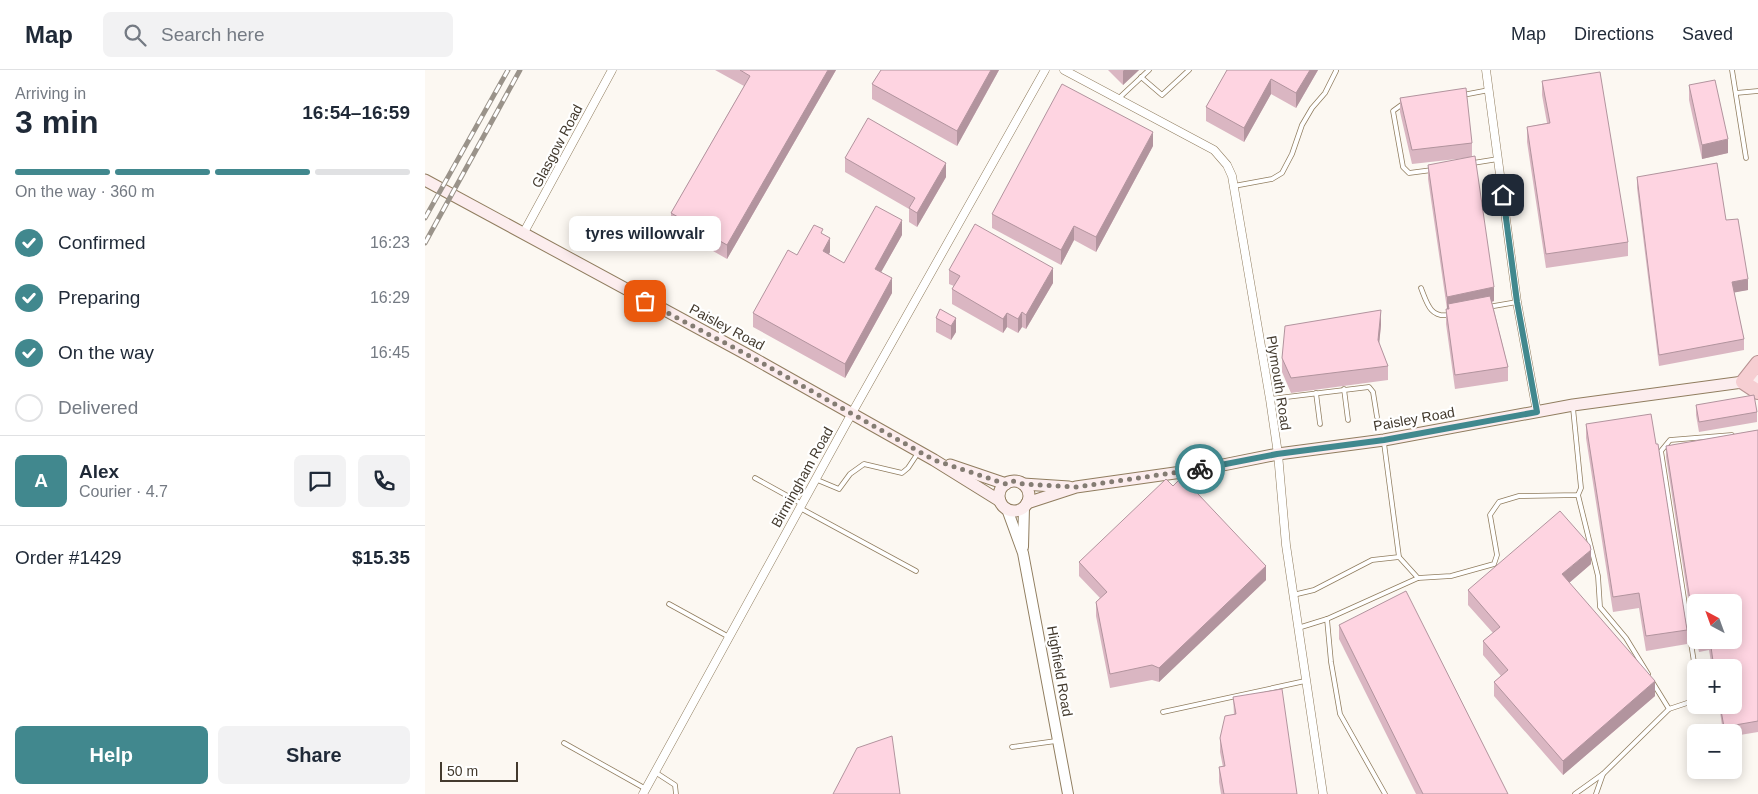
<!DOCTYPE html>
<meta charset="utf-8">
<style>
:root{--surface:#fff;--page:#f2f2f3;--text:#1f2937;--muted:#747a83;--line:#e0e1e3;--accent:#41888e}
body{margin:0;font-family:Arial,sans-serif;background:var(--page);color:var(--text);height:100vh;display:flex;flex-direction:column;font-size:19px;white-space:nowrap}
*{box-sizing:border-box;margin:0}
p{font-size:16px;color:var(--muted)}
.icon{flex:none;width:28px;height:28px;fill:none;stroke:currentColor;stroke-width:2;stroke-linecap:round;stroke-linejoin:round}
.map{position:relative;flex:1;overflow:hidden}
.panel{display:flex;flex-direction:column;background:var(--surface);width:425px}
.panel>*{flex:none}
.needle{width:32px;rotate:319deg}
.fabs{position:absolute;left:1262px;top:524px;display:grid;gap:10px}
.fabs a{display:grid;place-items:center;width:55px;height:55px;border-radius:8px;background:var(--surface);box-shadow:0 2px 12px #0003;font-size:25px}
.scale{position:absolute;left:15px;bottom:12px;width:78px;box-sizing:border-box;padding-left:5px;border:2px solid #433a2e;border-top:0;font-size:14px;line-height:18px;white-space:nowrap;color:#433a2e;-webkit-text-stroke:4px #fff;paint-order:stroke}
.pin{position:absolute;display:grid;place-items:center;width:42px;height:42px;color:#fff;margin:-21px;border-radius:10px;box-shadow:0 2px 8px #0006}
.courier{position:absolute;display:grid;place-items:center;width:50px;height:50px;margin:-25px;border:4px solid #41888e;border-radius:50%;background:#fff;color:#222;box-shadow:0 1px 6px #0007}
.bubble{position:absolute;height:35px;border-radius:8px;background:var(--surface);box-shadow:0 2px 12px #0003;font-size:16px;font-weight:700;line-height:35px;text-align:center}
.summary em{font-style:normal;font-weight:700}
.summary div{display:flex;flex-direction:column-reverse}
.summary{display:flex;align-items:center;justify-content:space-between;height:85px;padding:0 15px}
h1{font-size:32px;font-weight:700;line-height:38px}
.bar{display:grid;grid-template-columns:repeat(4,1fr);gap:8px 5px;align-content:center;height:60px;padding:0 15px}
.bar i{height:6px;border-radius:4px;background:var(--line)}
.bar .on{background:var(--accent)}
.bar p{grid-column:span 4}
.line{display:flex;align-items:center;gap:12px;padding:0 15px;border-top:1px solid var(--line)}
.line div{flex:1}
.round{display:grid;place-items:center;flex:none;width:52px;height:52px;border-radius:8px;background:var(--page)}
ol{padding:0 15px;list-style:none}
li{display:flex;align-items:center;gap:15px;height:55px}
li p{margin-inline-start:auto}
li .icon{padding:5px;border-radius:50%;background:var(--accent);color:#fff;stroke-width:4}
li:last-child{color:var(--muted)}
li i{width:28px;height:28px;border:2px solid var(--line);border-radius:50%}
.action{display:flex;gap:10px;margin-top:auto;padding:10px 15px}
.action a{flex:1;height:58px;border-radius:8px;background:var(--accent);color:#fff;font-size:20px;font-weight:700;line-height:58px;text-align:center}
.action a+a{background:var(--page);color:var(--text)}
header{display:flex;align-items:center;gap:30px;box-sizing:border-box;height:70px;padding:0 25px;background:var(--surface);border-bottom:1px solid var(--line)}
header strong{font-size:24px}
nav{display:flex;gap:28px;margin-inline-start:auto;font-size:18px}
.search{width:350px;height:45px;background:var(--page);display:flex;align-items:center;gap:12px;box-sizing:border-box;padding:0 18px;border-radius:8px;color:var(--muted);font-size:19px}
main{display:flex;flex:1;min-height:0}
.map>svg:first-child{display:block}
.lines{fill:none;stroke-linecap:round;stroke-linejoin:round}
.service-casing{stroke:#907d5f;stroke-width:5.5}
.minor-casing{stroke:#907d5f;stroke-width:9}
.tertiary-casing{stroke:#907d5f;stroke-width:12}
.secondary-casing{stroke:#907d5f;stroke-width:13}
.trunk-casing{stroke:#b69291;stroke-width:16}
.service{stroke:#fff;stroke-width:4}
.minor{stroke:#fff;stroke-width:8}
.tertiary{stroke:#fff;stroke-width:10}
.secondary{stroke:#fcedee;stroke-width:11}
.trunk{stroke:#f6ced2;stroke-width:14}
.rail-casing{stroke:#9a938a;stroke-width:5}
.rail{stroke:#fff;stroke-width:3;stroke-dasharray:9;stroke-linecap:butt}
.wall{fill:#dab6c2;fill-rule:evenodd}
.shaded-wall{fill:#b2949e}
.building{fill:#fed4e1;stroke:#b2949e}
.done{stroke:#847c73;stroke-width:5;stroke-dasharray:0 9}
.route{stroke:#41888e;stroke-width:6}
.labels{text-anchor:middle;stroke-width:4.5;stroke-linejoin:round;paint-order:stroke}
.street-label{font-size:14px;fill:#433a2e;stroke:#fff}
</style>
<header>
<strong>Map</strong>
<div class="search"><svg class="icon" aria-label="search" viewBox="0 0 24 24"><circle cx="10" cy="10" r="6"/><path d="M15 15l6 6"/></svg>Search here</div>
<nav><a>Map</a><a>Directions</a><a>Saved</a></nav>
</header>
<main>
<section class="panel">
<div class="summary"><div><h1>3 min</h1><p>Arriving in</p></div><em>16:54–16:59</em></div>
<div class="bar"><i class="on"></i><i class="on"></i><i class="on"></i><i></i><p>On the way · 360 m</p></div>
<ol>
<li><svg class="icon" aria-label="check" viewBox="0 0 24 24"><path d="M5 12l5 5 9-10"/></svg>Confirmed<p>16:23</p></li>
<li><svg class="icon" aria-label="check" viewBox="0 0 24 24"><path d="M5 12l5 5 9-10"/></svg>Preparing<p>16:29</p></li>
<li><svg class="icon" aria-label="check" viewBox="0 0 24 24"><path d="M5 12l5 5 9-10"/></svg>On the way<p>16:45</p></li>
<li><i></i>Delivered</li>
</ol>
<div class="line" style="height:90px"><b class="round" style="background:var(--accent);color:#fff">A</b><div><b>Alex</b><p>Courier · 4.7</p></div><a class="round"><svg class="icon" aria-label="chat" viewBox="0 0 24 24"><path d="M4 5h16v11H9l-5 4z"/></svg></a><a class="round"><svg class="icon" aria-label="phone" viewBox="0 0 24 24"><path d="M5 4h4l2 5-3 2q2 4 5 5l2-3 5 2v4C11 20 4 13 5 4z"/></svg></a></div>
<div class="line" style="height:65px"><div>Order #1429</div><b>$15.35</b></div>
<div class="action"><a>Help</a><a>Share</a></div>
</section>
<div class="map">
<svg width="1333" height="724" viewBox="0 0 1333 724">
<rect width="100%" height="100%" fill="#fcf8f2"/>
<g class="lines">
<g class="service-casing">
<g id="service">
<polyline points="1307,0 1321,88"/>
<polyline points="716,7 737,25 764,0"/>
<polyline points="1311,23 1333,21"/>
<polyline points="1038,25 1064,20"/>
<polyline points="693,29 724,0"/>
<polyline points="979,33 968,41 978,97 984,103 1007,100"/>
<polyline points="1048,93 1073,89"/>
<polyline points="809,116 847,109 857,103 867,84 877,55 887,38 900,23 911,1"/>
<path d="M 996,218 C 1002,233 1005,248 1024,245"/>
<polyline points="1063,237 1092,232"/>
<polyline points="919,319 923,350"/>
<polyline points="891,323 895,354"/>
<polyline points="845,329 944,317 948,322 952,347"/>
<polyline points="959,373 974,487"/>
<polyline points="330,408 377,434"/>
<polyline points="390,409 414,419 425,404 439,394 477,403 483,398 493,383"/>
<polyline points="1153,425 1173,506 1175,537 1201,568 1223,604"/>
<polyline points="375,438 491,501"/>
<polyline points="868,525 889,520 947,490 974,487 993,508"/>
<polyline points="244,534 304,567"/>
<polyline points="902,549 906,592 915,644 960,724"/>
<polyline points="873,558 902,549 993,508 1026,506 1069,494 1072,485 1065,445 1074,432 1094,426 1153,425 1156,418 1148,338"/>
<polyline points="1271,605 1236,381 1245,370 1307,365"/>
<polyline points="1228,613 1244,639 1265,632 1271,618"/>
<polyline points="738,642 880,611"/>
<polyline points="139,673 221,719"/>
<polyline points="587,677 631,671"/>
<polyline points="230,702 250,715 251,724"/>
<polyline points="1150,724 1178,704"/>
<polyline points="1171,724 1178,704 1244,639"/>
</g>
</g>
<g class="minor-casing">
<g id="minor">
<polyline points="639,0 789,80 802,95 807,106 845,329 853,384 861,475 898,724"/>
<polyline points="1061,0 1092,232 1112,342"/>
<polyline points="98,164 187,0"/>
<polyline points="218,724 427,343 620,0"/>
</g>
</g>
<g class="tertiary-casing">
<g id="tertiary">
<polyline points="582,439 598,483 643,724"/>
<polyline points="598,477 599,437"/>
</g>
</g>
<g class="secondary-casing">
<g id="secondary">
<polyline points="0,110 321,284 509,390 575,431"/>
<polyline points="525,395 581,414"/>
<circle cx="589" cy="426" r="15"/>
<polyline points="598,414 644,417"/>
<polyline points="602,433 651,417 778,399 853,384 959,370 1148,335 1333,310"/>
</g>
</g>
<g class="trunk-casing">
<polyline id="trunk" points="1333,293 1318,312 1333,322"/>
</g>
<use href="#service" class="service"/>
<use href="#minor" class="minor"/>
<use href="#tertiary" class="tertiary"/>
<use href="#secondary" class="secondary"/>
<use href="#trunk" class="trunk"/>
<g class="rail-casing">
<g id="rail">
<polyline points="0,148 83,0"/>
<polyline points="0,173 95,0"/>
</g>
</g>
<use href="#rail" class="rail"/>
</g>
<g class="wall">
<polygon points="290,0 411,0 302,189 246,157 246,143 319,16"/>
<polygon points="456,0 574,0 532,76 447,29 447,14"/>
<polygon points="683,0 714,0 698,15"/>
<polygon points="802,0 893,0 871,38 846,24 819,72 781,51 781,37"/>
<polygon points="1117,11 1203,172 1203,186 1121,198 1102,72 1102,57 1122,53 1117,25"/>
<polygon points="1264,15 1303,83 1277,89 1264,30"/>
<polygon points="975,28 1047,73 1047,87 1069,231 1067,232 1083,297 1083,311 1030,319 1021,254 1021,239 1022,239 1003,109 1003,95 1041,88 987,94 975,42"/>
<polygon points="728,76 671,182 649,170 636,195 567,158 567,144"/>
<polygon points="420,88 521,107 492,157 484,152 484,139 420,102"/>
<polygon points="1212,107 1301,150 1323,220 1309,222 1319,269 1319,280 1234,296 1212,118"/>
<polygon points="398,164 405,182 404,184 419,193 477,165 456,202 467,223 420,308 328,257 328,243"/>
<polygon points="524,200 628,213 601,259 597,257 593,263 582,257 578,263 527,234 527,219 529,216 524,214"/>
<polygon points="515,239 531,262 526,270 511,262 511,248"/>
<polygon points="956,255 954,273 963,296 963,310 866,323 857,302 857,288"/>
<polygon points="1271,335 1332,342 1332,352 1274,362 1271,345"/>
<polygon points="1161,354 1231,374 1262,560 1262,574 1221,581 1214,538 1188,542 1161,368"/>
<path d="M 1333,360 L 1333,662 L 1309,666 L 1309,662 L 1298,662 L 1294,635 L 1309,635 L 1309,598 L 1287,598 L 1284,580 L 1274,582 L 1272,573 L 1270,573 L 1241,387 L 1241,376 ZM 1271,532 L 1309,570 L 1271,570 Z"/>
<polygon points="748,416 841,510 734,612 727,610 685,618 671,546 671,532 675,528 654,506 654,492"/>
<polygon points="1166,494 1144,513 1230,626 1138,705 1069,626 1069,612 1076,606 1058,585 1058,571 1068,563 1043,535 1043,520"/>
<polygon points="914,555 1083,724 991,724 914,569"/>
<polygon points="808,627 872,724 796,724 794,712 794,697 798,697 795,682 795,668 809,645"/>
</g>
<g class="shaded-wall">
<polygon points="403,0 411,0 302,189 302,175"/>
<polygon points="566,0 574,0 532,76 532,61"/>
<polygon points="699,0 714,0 698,15 698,1"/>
<polygon points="885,0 893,0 871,38 871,23"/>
<polygon points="846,9 846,24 819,72 819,58"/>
<polygon points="728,62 728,76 671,182 671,167"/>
<polygon points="1303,69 1303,83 1277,89 1277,75"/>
<polygon points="521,93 521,107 492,157 492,143"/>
<polygon points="477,150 477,165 450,213 450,199"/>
<polygon points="649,156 649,170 636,195 636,180"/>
<polygon points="405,168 405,182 398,195 398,181"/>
<polygon points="628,198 628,213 601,259 601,245"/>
<polygon points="467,208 467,223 420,308 420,294"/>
<polygon points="1323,209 1323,220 1307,223 1307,212"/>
<polygon points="1069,217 1069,231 1024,241 1023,234 1023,241 1022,241 1022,227"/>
<polygon points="956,240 956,255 953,285 953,270"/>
<polygon points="597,242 597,257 593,263 593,249"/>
<polygon points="582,243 582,257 578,263 578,249"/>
<polygon points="531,248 531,262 526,270 526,256"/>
<polygon points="1166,480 1166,494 1137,519 1137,504"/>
<polygon points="841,496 841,510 734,612 734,598"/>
<polygon points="1230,611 1230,626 1138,705 1138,691"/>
</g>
<g class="building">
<polygon points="315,0 403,0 302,175 246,143 325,6"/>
<polygon points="456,0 566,0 532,61 447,14"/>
<polygon points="802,0 885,0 871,23 846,9 819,58 781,37"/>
<polygon points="1175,2 1203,172 1121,184 1102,57 1125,53 1117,11"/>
<polygon points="1290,10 1303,69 1277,75 1264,15"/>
<polygon points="637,14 728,62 671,167 649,156 636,180 567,144"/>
<polygon points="1041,18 1047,73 987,80 975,28"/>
<polygon points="443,48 521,93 492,143 484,138 490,128 420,88"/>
<polygon points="1050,86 1069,217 1022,227 1003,95"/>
<polygon points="1292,93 1301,150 1313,149 1323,209 1307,212 1319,269 1234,285 1212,107"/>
<polygon points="451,136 477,150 450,199 467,208 420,294 328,243 363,180 372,185 389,155 398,159 396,163 405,168 398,181 419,193"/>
<polygon points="550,154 628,198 601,245 597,242 593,249 582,243 578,249 527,219 535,206 524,200"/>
<polygon points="1065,226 1083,297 1030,305 1021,239 1024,239 1023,234"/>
<polygon points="515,239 531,248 526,256 511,248"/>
<polygon points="956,240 953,270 963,296 866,308 857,288 860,256"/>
<polygon points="1329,325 1332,342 1274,352 1271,335"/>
<polygon points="1226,344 1231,374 1233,374 1262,560 1221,566 1214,523 1188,527 1161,354"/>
<polygon points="1333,360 1333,651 1299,657 1295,635 1309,635 1309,598 1289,598 1285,570 1309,570 1309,532 1271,532 1271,562 1270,562 1241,376"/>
<polygon points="757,407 841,496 734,598 727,595 685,604 671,532 682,522 654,492 741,409 748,416"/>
<polygon points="1135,441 1165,475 1166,480 1137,504 1230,611 1138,691 1069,612 1083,600 1058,571 1075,557 1043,520"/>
<polygon points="981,521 1083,724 998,724 914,555"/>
<polygon points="857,619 872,724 799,724 794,697 800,696 795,668 800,646 811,644 808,627"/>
<polygon points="467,666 475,724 408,724 432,678"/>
</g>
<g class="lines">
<polyline class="done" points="220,231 321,284 509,390 581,414 588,411 598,414 651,417 775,399"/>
<polyline class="route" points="775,399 852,384 959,370 1112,342 1092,232 1078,125"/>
</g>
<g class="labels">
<g class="street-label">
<text transform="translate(132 76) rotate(-62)" y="5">Glasgow Road</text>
<text transform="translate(302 257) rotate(28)" y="5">Paisley Road</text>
<text transform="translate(854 313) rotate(81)" y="5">Plymouth Road</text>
<text transform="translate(989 349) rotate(-10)" y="5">Paisley Road</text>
<text transform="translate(377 407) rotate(-61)" y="5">Birmingham Road</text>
<text transform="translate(635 601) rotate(80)" y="5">Highfield Road</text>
</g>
</g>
</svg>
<div class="fabs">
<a><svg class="needle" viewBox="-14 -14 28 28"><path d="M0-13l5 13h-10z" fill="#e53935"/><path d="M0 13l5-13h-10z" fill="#747a83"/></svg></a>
<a>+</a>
<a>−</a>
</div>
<div class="scale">50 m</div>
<div class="pin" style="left:220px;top:231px;background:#ea580c"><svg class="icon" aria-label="bag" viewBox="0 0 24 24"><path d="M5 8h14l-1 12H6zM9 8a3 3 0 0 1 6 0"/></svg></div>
<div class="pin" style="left:1078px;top:125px;background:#1f2937"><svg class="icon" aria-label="home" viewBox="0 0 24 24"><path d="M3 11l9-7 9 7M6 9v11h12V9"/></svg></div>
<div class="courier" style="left:775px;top:399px"><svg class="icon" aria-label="bike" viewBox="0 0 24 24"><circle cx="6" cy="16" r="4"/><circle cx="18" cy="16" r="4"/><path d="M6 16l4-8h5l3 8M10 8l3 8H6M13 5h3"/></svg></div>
<div class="bubble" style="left:144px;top:146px;width:152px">tyres willowvalr</div>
</div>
</main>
